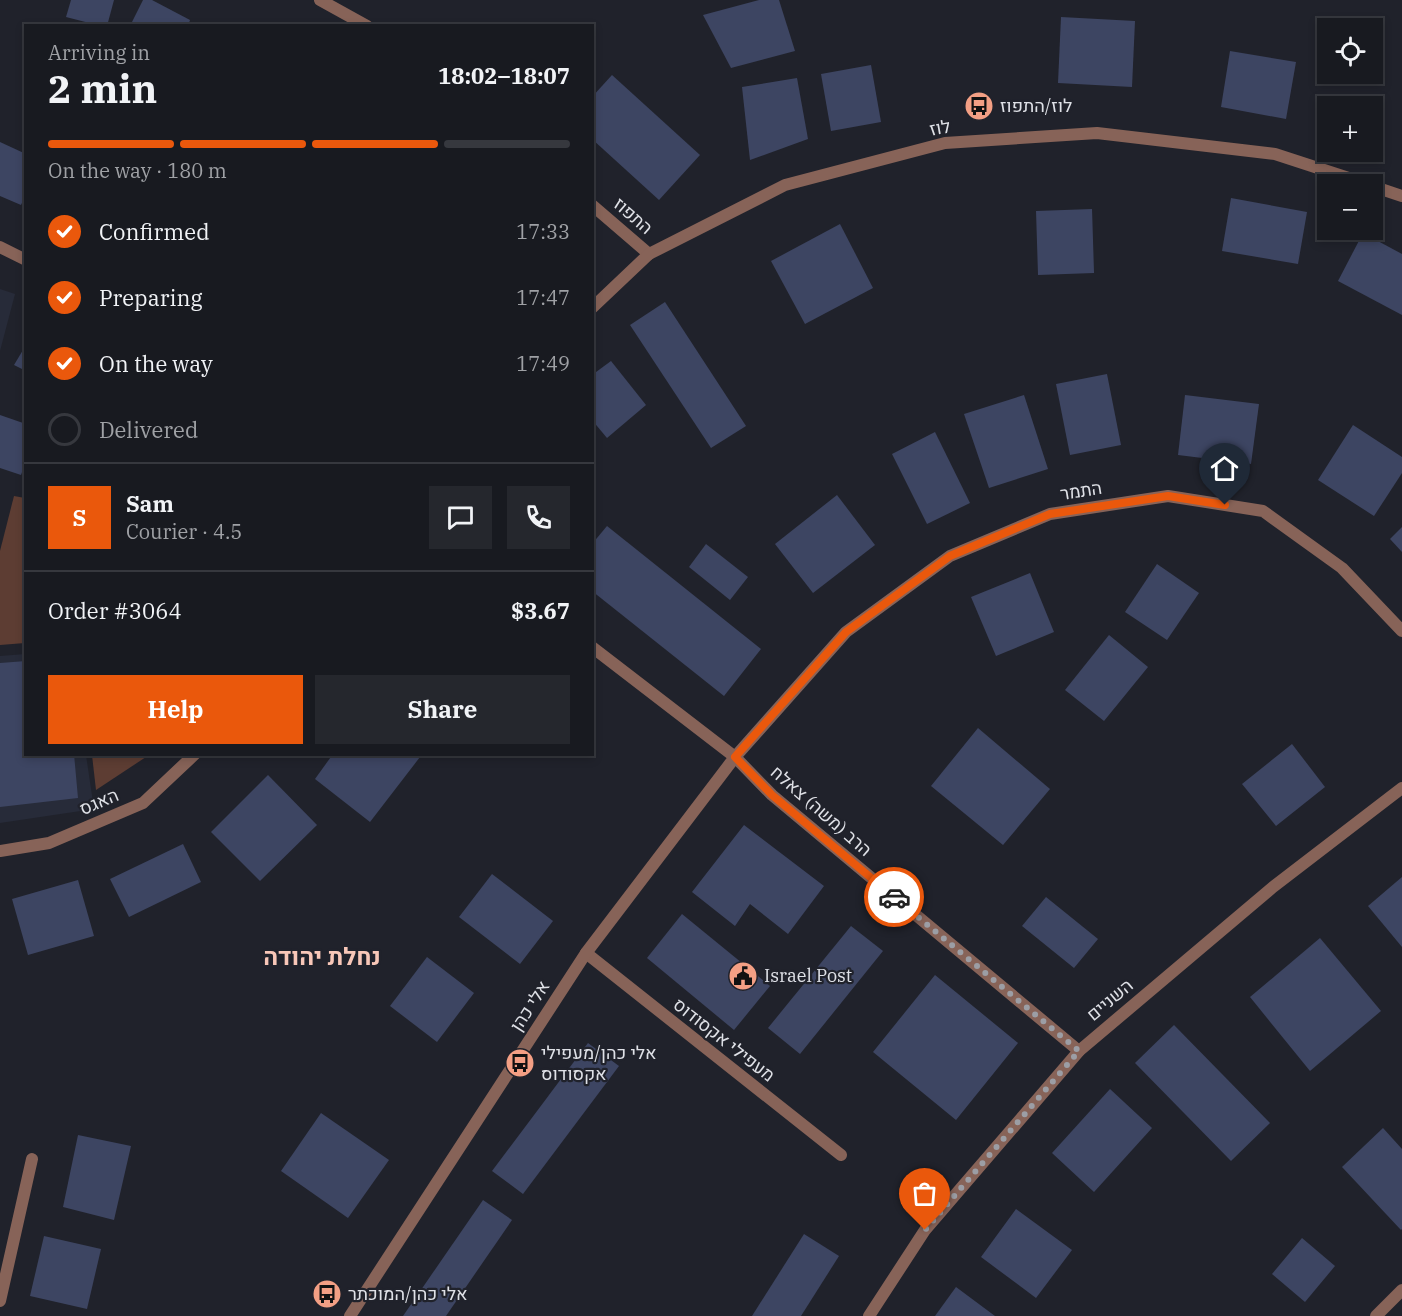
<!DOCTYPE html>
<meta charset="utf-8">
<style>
:root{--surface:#181a20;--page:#25272d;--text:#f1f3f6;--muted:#9fa1a5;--line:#36383e;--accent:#ea580c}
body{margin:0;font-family:"IBM Plex Serif",Heebo,serif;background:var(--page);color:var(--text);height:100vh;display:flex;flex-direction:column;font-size:22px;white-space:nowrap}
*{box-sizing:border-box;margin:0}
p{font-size:20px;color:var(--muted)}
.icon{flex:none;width:33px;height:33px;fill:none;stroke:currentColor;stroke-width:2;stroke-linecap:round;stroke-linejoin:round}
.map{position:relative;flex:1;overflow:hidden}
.panel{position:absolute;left:24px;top:24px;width:570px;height:732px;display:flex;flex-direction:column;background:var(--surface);border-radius:0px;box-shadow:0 3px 9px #0003,0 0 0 2px var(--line)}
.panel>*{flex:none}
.controls{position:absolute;left:1317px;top:18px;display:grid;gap:12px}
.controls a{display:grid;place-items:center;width:66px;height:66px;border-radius:0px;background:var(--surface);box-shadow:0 3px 9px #0003,0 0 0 2px var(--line);font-size:30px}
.pin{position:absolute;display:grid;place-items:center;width:51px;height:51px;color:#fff;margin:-62px -26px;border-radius:50% 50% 50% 0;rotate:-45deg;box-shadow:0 0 6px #0007}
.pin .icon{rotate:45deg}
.courier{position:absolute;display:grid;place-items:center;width:60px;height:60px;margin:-30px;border:4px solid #ea580c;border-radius:50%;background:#fff;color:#222;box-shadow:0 2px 8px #0007}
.head em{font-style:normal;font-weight:800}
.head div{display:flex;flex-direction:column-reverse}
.head{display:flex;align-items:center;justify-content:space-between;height:102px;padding:0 24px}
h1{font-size:39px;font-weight:800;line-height:45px}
.bar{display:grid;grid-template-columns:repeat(4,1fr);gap:9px 6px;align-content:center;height:72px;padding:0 24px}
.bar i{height:8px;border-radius:4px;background:var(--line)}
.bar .selected{background:var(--accent)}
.bar p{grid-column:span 4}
.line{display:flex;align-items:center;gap:15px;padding:0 24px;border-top:2px solid var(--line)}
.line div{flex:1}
.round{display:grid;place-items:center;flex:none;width:63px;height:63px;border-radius:0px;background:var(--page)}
ol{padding:0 24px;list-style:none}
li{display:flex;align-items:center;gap:18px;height:66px}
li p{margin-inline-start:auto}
li .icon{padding:6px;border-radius:50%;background:var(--accent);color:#fff;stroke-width:4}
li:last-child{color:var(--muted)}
li i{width:33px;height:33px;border:3px solid var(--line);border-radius:50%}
.cta{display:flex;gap:12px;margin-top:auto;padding:12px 24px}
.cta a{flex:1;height:69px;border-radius:0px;background:var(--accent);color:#fff;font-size:24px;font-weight:800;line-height:69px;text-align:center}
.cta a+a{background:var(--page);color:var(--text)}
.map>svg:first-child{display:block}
.built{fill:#272b39}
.green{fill:#5d3d33}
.building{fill:#3d4562}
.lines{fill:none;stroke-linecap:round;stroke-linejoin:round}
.service{stroke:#876358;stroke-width:12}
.minor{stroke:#876358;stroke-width:12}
.tertiary{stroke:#876358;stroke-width:12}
.done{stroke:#9c9ea5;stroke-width:6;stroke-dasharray:0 10.8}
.route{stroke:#ea580c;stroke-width:8}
.labels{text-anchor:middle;stroke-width:4.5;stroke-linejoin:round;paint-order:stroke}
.poi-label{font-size:18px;fill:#dfe1e7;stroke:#20222b;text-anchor:start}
.street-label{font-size:18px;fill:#dfe1e7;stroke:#20222b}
.district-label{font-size:24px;font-weight:bold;fill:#f8c7b8;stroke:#20222b}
</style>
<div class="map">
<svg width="1402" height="1316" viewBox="0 0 1402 1316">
<rect width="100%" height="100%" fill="#20222b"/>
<g class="built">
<polygon points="0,289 15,294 0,351"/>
<polygon points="25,654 26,754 86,755 94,809 0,823 0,656"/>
</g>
<g class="green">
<polygon points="14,496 25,498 25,643 0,645 0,551"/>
<polygon points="92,755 92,754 149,755 96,790"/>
</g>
<g class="building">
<polygon points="71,0 114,0 107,26 101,26 66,17"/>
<polygon points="143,0 152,0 190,20 188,26 130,26"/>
<polygon points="759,0 779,0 795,51 731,68 703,15"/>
<polygon points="1061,17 1135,21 1132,87 1058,83"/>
<polygon points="1230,51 1296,62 1286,119 1221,107"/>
<polygon points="871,65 881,122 831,131 821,74"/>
<polygon points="612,75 700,155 659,200 592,139 592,97"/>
<polygon points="797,78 808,139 750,160 742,87"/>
<polygon points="0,142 26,154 26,194 21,205 0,196"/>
<polygon points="1231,198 1307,212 1298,264 1222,251"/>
<polygon points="1092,209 1094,273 1038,275 1036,211"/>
<polygon points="840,224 873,288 805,324 771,261"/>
<polygon points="1363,233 1402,254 1402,315 1338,281"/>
<polygon points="665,302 746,426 711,448 630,325"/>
<polygon points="26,345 26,371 14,365"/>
<polygon points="611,361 646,405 607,438 592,420 592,375"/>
<polygon points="1107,374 1121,445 1070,455 1056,384"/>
<polygon points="1024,395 1048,469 989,488 964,414"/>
<polygon points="1185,395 1259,404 1251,464 1178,455"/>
<polygon points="0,415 26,424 26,461 21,475 0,468"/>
<polygon points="1353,425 1402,457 1402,473 1374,516 1318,480"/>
<polygon points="935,432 970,503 927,524 892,454"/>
<polygon points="837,495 875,545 813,593 775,544"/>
<polygon points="607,526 761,649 724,696 592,591 592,544"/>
<polygon points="1402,527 1402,552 1390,539"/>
<polygon points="706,544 748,577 730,600 689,567"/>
<polygon points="1157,564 1199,593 1167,640 1125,612"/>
<polygon points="1030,573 1054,632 996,656 971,597"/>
<polygon points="1109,635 1148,667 1104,721 1065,690"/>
<polygon points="26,661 26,754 74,754 78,798 0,807 0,663"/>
<polygon points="978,728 1050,789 1003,845 931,786"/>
<polygon points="1292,744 1325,787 1276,826 1242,784"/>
<polygon points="333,754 417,754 420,757 370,822 315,779"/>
<polygon points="268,775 317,825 260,881 211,832"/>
<polygon points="744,825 824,886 788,934 750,904 735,926 692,892"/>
<polygon points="183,844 201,882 129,917 110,879"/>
<polygon points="492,874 553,921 520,964 459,917"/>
<polygon points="1402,877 1402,947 1368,906"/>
<polygon points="78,880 94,936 28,955 12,899"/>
<polygon points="1046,897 1098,939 1074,968 1022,926"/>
<polygon points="682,914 770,986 734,1030 647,958"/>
<polygon points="851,926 883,951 800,1054 768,1028"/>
<polygon points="1320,938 1381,1011 1310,1071 1250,997"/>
<polygon points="427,957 474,993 437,1042 390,1006"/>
<polygon points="935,975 1018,1043 956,1120 873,1052"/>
<polygon points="1174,1025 1270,1123 1231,1161 1135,1063"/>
<polygon points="588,1043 619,1066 523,1194 492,1171"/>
<polygon points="1110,1089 1152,1128 1094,1192 1052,1153"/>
<polygon points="321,1113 389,1160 348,1218 281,1171"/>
<polygon points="1383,1128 1402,1149 1402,1229 1401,1230 1342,1167"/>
<polygon points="78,1135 131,1146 114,1220 63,1207"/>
<polygon points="483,1200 512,1220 446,1316 403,1316"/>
<polygon points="1016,1209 1072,1250 1036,1298 981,1257"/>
<polygon points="804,1234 839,1256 801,1316 752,1316"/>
<polygon points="44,1236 101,1249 87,1309 30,1296"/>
<polygon points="1302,1238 1335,1266 1305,1302 1272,1274"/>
<polygon points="956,1287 995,1316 935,1316"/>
</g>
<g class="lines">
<polyline class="service" points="0,1301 32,1159"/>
<g class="minor">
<polyline points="320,0 367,26"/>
<polyline points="1372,186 1402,196"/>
<polyline points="592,205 649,254"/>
<polyline points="592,308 649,254 785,185 945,143 1097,133 1275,154 1367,184"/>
<polyline points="0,851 49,843 143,803 195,754"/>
<polyline points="586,953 841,1155"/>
<polyline points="1079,1051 772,795 735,757 846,632 950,556 1050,514 1168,496 1263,511 1342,568 1402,631"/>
<polyline points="869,1316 925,1230 1079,1051 1273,887 1402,788"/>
<polyline points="1376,1316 1402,1290"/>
</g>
<g class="tertiary">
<polyline points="0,247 26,260"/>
<polyline points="350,1316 586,953 735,757 592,647"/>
</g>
</g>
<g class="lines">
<polyline class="done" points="894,897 1079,1051 925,1230"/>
<polyline class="route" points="894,897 772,795 735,757 846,632 950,556 1050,514 1168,496 1225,505"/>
</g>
<defs>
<g id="bus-disc" transform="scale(1.5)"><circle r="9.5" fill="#f39f84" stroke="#20222b"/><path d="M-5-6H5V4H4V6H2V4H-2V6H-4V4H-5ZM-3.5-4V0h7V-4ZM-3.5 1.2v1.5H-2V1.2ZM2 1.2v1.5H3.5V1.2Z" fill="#111"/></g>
<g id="civic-disc" transform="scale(1.5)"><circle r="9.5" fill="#f39f84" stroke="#20222b"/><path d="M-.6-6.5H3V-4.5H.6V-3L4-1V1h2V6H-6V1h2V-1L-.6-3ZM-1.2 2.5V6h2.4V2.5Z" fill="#111"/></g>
</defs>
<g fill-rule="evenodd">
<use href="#bus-disc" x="979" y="106"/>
<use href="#civic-disc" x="743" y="976"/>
<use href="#bus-disc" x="520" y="1063"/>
<use href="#bus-disc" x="327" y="1294"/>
</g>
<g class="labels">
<g class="poi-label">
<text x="1000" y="112">לוז/התפוז</text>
<text x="764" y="982">Israel Post</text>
<text x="541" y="1059">אלי כהן/מעפילי<tspan x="541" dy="21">אקסודוס</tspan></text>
<text x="348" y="1300">אלי כהן/המוכתר</text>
</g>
<g class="street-label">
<text transform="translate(940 128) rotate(-10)" y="6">לוז</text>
<text transform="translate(633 216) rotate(41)" y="6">התפוז</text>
<text transform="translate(1081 491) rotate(-9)" y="6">התמר</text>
<text transform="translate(99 802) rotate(-23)" y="6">האגס</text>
<text transform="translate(821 811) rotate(41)" y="6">הרב (משה) צאלח</text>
<text transform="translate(1110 1000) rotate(-40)" y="6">השניים</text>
<text transform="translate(530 1006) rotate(-57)" y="6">אלי כהן</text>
<text transform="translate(724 1040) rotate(38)" y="6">מעפילי אקסודוס</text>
</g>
<g class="district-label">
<text x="322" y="965">נחלת יהודה</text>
</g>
</g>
</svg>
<div class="controls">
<a><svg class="icon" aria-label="locate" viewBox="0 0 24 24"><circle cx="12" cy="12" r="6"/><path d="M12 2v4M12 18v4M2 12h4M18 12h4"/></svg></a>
<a>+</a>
<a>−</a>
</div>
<div class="pin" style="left:925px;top:1230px;background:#ea580c"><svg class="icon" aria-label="bag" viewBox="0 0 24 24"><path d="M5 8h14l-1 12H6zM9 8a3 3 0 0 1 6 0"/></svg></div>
<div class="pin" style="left:1225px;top:505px;background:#1f2937"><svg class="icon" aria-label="home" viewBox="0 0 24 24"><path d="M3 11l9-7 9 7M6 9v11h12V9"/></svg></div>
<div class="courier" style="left:894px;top:897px"><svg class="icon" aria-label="car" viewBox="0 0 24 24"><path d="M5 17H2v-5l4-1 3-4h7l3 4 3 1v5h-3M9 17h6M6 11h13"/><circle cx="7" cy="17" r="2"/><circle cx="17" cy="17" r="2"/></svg></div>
<section class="panel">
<div class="head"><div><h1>2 min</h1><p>Arriving in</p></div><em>18:02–18:07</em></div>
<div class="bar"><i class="selected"></i><i class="selected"></i><i class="selected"></i><i></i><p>On the way · 180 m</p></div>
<ol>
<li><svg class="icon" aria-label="check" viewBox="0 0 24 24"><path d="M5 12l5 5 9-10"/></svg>Confirmed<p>17:33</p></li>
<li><svg class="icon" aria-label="check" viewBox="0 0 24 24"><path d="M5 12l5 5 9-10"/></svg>Preparing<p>17:47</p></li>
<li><svg class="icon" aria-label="check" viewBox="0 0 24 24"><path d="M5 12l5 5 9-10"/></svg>On the way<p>17:49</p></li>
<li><i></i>Delivered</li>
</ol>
<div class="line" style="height:108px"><b class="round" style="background:var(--accent);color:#fff">S</b><div><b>Sam</b><p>Courier · 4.5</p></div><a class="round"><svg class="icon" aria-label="chat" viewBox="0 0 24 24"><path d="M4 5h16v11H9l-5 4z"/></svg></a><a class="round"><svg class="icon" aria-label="phone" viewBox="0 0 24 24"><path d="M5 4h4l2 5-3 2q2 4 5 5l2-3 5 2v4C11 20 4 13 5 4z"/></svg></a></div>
<div class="line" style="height:78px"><div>Order #3064</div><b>$3.67</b></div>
<div class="cta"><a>Help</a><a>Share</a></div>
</section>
</div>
